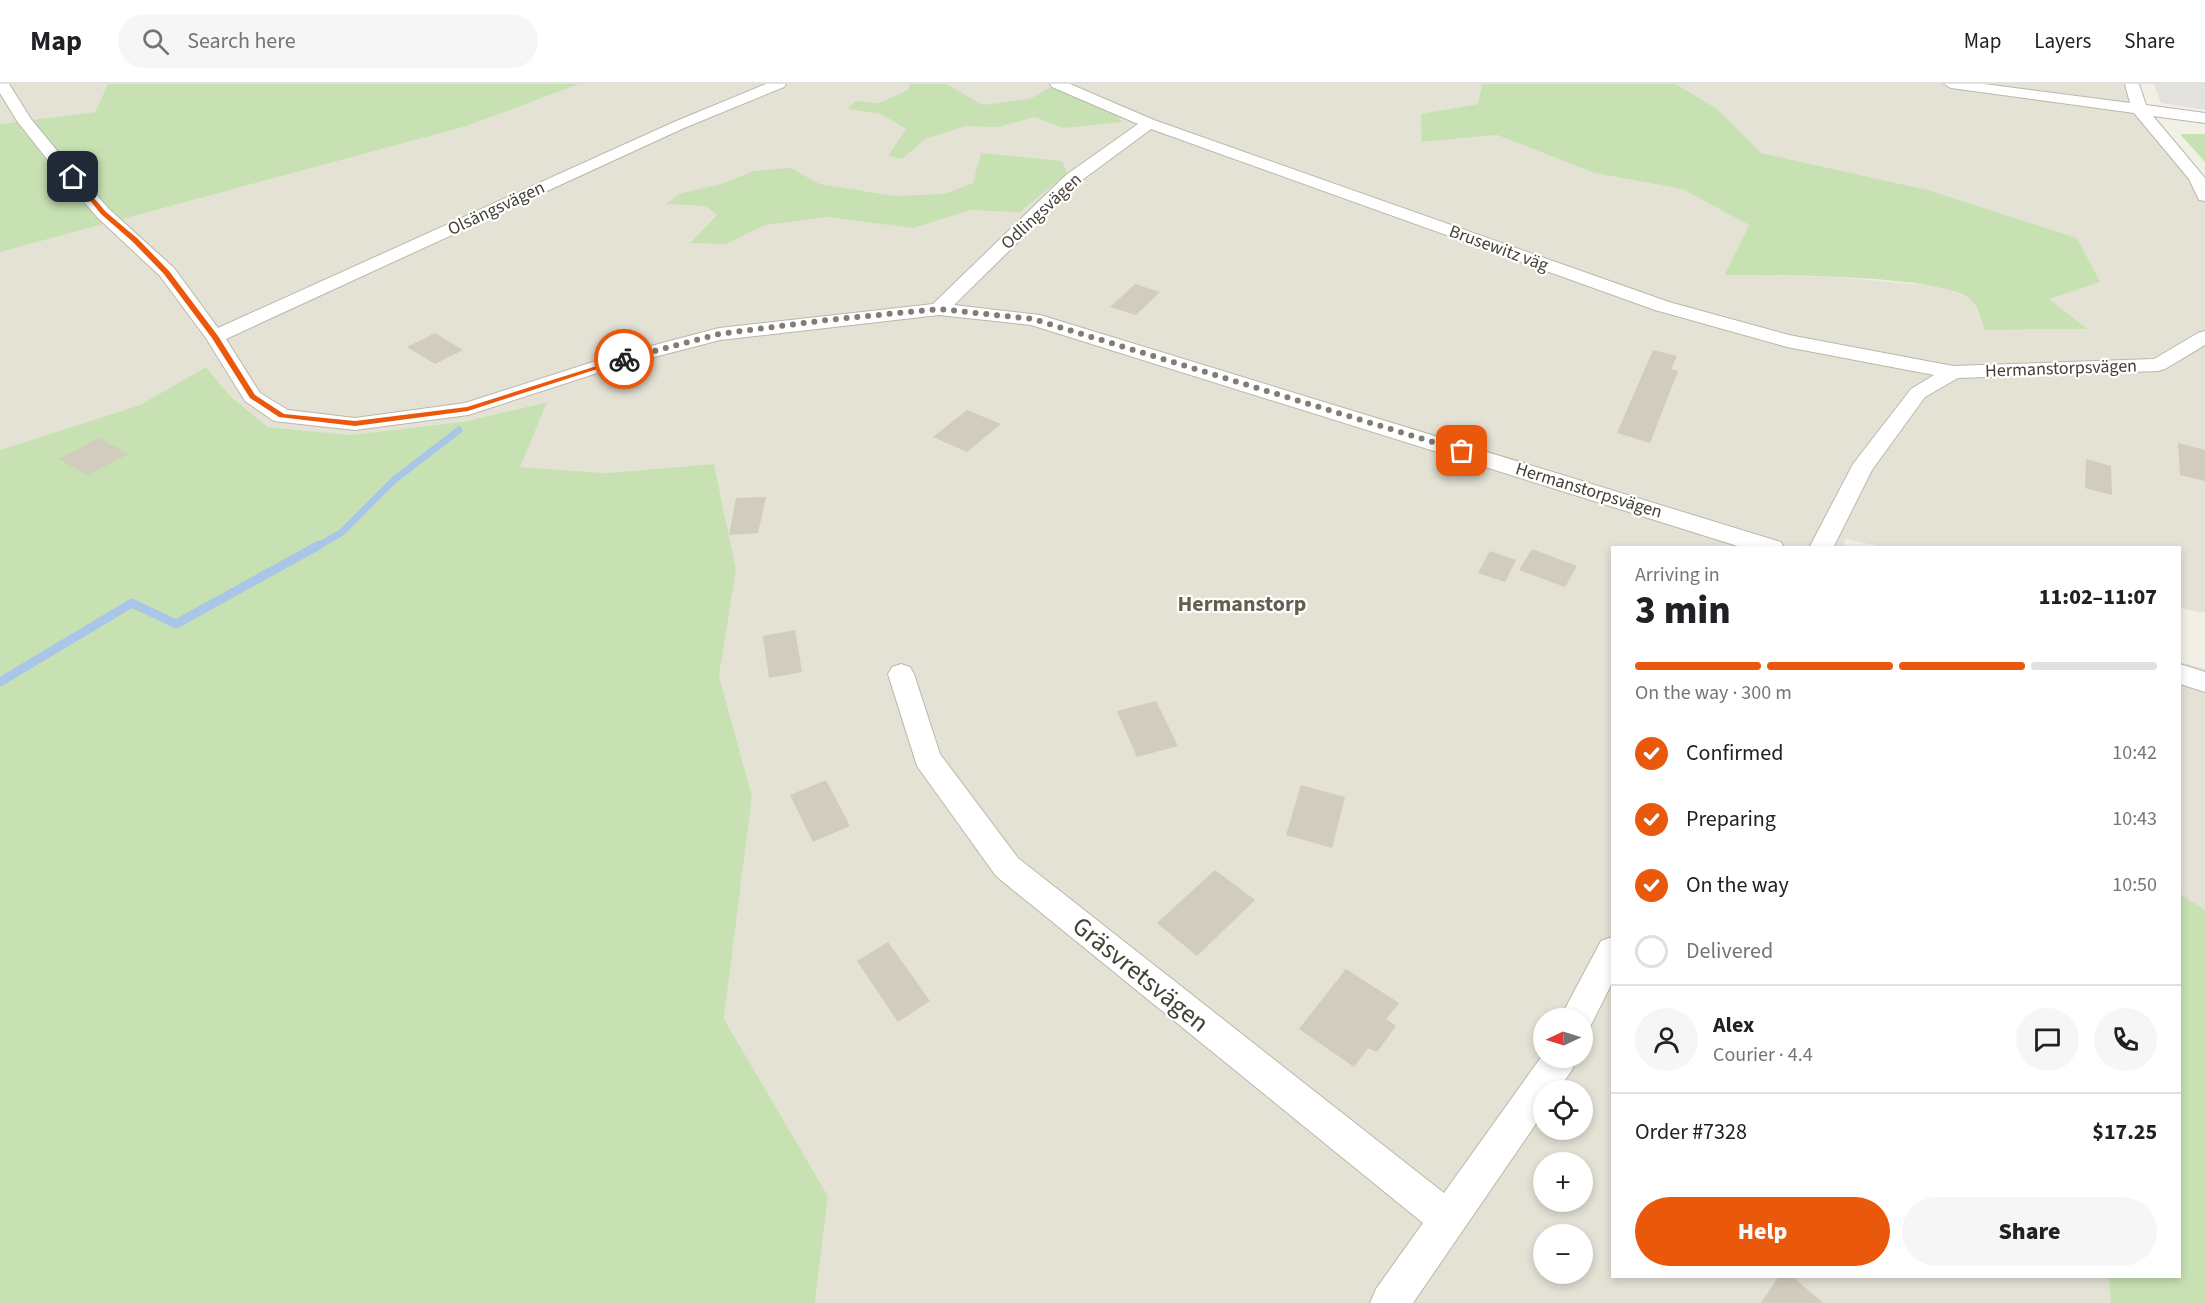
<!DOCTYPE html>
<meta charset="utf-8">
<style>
:root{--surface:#fff;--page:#f6f6f6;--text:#202124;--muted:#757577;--line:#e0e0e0;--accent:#ea580c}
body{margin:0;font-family:"Source Sans 3",sans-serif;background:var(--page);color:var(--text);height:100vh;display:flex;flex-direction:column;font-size:22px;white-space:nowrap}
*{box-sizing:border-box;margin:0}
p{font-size:20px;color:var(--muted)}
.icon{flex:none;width:33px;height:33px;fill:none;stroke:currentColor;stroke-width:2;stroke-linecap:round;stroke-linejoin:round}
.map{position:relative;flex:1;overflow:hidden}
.side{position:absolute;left:1611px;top:462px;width:570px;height:732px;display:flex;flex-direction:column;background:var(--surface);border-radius:0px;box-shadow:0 3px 9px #0003}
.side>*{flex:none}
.needle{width:39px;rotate:266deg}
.tools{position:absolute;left:1533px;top:924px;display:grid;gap:12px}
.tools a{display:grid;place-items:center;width:60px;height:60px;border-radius:50%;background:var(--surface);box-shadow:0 3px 9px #0003;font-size:30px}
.pin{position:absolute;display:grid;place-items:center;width:51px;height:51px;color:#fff;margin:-26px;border-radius:12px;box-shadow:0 3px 9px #0006}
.courier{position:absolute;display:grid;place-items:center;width:60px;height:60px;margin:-30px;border:4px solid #ea580c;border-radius:50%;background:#fff;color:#222;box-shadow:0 2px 8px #0007}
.overview em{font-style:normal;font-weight:800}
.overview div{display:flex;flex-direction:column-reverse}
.overview{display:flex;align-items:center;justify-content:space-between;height:102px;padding:0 24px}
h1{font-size:39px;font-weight:800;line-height:45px}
.bar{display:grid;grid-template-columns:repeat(4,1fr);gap:9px 6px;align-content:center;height:72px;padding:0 24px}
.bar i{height:8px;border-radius:4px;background:var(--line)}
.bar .on{background:var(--accent)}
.bar p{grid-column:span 4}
.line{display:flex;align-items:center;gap:15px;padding:0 24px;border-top:2px solid var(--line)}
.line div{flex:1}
.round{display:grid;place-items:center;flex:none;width:63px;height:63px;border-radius:32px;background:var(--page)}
ol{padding:0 24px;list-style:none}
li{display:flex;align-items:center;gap:18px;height:66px}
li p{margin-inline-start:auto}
li .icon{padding:6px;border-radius:50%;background:var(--accent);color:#fff;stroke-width:4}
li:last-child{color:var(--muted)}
li i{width:33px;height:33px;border:3px solid var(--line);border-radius:50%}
.primary-button{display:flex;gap:12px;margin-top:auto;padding:12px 24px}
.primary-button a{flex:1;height:69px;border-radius:36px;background:var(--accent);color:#fff;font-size:24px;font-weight:800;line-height:69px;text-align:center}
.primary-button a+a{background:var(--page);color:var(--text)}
header{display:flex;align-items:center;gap:36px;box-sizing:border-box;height:84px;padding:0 30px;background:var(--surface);border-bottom:2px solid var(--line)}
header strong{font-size:28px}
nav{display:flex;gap:33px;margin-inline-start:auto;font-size:21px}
.search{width:420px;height:54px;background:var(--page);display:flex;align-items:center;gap:15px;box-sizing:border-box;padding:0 21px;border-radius:33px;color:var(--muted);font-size:22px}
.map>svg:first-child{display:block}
.residential{fill:#e4e1d5;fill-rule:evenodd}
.green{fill:#c7e1b3}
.parking{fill:#e2e1de}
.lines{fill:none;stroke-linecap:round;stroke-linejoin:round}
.stream-far1{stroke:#a9c6e8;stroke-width:7}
.stream{stroke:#a9c6e8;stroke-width:9}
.building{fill:#d1ccbd}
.minor-casing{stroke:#bbb7aa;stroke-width:2}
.minor{fill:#fff;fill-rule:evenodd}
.route{fill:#ea580c}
.done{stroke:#807d74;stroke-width:6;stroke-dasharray:0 10.8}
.labels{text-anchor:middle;stroke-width:4.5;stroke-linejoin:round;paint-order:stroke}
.far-street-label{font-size:18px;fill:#434036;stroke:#fff}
.neighbourhood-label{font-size:22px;font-weight:bold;fill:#655e4f;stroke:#fff}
.near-street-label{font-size:26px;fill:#434036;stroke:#fff}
</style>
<header>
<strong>Map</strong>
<div class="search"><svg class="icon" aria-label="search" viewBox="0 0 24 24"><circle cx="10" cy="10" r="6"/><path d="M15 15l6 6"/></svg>Search here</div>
<nav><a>Map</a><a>Layers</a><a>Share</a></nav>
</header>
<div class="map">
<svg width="2205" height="1219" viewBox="0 0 2205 1219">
<rect width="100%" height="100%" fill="#f1efe6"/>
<g class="residential">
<polygon points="0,0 108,0 95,28 0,40"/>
<path d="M 579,0 L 1482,0 L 1478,20 L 1422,30 L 1422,58 L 1497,51 L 1594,89 L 1682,105 L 1749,141 L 1724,190 L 1837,193 L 1945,203 L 1972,216 L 1986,246 L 2086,245 L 2048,215 L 2077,154 L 1928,106 L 1761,69 L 1717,25 L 1676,0 L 2139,0 L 2149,35 L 2205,100 L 2205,529 L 2180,524 L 2180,464 L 1888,464 L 1845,455 L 1844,464 L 1612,464 L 1612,1192 L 2109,1193 L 2111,1219 L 815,1219 L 828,1112 L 724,935 L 752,712 L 719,592 L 736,486 L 714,380 L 606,389 L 519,383 L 546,318 L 462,338 L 350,351 L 268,343 L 229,311 L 206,283 L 140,321 L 0,366 L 0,168 L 467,42 ZM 1544,934 L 1582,934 L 1582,974 L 1544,974 ZM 1544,1006 L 1582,1006 L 1582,1046 L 1544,1046 ZM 1544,1078 L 1582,1078 L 1582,1118 L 1544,1118 ZM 1544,1150 L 1582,1150 L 1582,1190 L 1544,1190 Z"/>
<polygon points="2180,578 2205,585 2205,826 2180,810"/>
</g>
<g class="green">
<polygon points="108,0 579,0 467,42 0,168 0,40 95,28"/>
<polygon points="910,0 946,0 983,21 1030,15 1051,3 1116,29 1122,38 1063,44 1035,33 998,43 965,42 925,55 902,75 888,72 906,45 881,30 848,25 855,17 879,19 908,6"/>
<path d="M 1482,0 L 1676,0 L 1717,25 L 1761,69 L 1928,106 L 2077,154 L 2100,198 L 2049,215 L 2087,245 L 1985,246 C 1982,238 1978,224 1972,217 C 1950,190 1765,191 1724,191 L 1749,141 L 1682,105 L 1594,89 L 1497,51 L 1422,58 L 1421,30 L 1478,20 Z"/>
<polygon points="2180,50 2205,50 2205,78"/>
<polygon points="981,69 1062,77 1067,89 1020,128 970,126 913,144 827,133 765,141 726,160 690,159 717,131 706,122 666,120 679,110 721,100 754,87 791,84 819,100 894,112 944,110 973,99"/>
<polygon points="206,283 229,311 268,343 350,351 462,338 547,318 520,383 606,389 714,380 736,486 719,592 752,712 724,935 828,1112 815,1219 0,1219 0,366 140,321"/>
<polygon points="2180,810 2205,826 2205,1219 2111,1219 2109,1193 2180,1192 2180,914 2182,912 2180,909"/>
</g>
<polygon class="parking" points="2154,0 2205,0 2205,26 2161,19"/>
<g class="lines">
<polyline class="stream-far1" points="316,463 341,449 394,396 459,346"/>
<polyline class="stream" points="0,598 132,519 176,540 319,461"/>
</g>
<g class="building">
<polygon points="1135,200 1160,208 1136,231 1110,223"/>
<polygon points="435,249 463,266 435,280 407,263"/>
<polygon points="1653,266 1677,272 1671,285 1678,287 1650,359 1617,349"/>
<polygon points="967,326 1001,340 967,368 933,353"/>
<polygon points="99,354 128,370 87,391 59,375"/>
<polygon points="2178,359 2205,366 2205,397 2180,391"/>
<polygon points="2086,375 2111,382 2112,411 2085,404"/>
<polygon points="766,413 758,449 729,451 736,414"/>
<polygon points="1532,465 1577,482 1565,503 1519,486"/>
<polygon points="1490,467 1516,476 1505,498 1478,489"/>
<polygon points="795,546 802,588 769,594 763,552"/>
<polygon points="1156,617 1178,662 1137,673 1117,627"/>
<polygon points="826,696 850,742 813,758 790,711"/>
<polygon points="1301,701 1345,713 1332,764 1286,751"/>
<polygon points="1215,786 1255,816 1197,872 1157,839"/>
<polygon points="888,858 930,917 898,938 857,877"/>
<polygon points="1346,885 1399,919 1386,935 1396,942 1377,968 1368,964 1354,983 1299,945"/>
<polygon points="1779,1192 1792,1192 1823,1219 1761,1219"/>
</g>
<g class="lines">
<g class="minor-casing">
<g id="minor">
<polygon points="0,0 9,0 31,35 59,69 109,125 174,184 218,244 674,38 766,0 786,0 784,3 684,44 226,255 260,309 288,326 355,334 465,319 602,275 719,244 933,220 1066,91 1138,40 1052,3 1050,0 1070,0 1154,36 1669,218 1789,251 1953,282 2154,275 2198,249 2205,247 2205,261 2165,285 2158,287 1958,294 1925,313 1872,386 1833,464 1809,464 1853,380 1911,305 1934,291 1787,263 1655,226 1151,45 1078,99 954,221 1040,231 1781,458 1784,464 1744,464 1031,241 939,231 720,256 616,283 468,331 355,346 282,338 274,337 245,317 206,254 160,192 97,133 47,75 17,37 0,9"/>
<polygon points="1944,0 1984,0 2130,19 2125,0 2139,0 2146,21 2205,29 2205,39 2153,32 2205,94 2205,117 2199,116 2189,95 2134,29 1951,4"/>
<polygon points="901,580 910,583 914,590 940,670 1018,774 1444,1109 1544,969 1544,974 1577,974 1572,986 1558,1006 1544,1006 1544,1028 1413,1219 1370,1219 1376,1205 1423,1139 996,792 917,682 888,590 892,583"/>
<polygon points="2180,580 2205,588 2205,608 2180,600"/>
<polygon points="1612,853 1612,899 1589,945 1582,947 1582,934 1560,934 1601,857"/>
</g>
</g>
<use href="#minor" class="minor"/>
</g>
<polygon class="route" points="70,92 75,92 106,128 138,155 169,187 218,252 255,311 284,330 355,337 467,323 622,274 628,275 468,327 355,342 279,333 250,314 212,254 164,190 133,158 101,130"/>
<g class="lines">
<polyline class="done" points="624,275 719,250 827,236 939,225 1033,235 1462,367"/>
</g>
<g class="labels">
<g class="far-street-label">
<text transform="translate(496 124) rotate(-25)" y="6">Olsängsvägen</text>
<text transform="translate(1041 127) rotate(-43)" y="6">Odlingsvägen</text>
<text transform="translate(1499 164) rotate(20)" y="6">Brusewitz väg</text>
<text transform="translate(2061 284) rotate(-2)" y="6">Hermanstorpsvägen</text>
<text transform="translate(1589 406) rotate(17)" y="6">Hermanstorpsvägen</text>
</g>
<g class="neighbourhood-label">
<text x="1242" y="527">Hermanstorp</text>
</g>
<g class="near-street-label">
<text transform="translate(1141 890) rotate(39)" y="9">Gräsvretsvägen</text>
</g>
</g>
</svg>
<div class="tools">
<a><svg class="needle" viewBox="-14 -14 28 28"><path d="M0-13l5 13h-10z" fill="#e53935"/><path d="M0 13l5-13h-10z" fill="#757577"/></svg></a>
<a><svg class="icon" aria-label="locate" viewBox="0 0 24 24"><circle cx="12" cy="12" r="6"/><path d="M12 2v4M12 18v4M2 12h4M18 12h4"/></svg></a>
<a>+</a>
<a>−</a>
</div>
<div class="pin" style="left:1462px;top:367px;background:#ea580c"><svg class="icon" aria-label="bag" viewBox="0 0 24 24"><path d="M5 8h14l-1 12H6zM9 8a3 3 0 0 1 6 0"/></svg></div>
<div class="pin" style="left:73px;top:93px;background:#1f2937"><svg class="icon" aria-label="home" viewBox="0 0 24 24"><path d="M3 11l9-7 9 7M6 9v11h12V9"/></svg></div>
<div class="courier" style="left:624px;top:275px"><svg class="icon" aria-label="bike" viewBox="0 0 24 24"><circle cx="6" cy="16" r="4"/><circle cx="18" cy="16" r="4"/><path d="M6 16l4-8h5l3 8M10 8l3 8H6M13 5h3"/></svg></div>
<section class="side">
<div class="overview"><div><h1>3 min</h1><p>Arriving in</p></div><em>11:02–11:07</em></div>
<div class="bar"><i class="on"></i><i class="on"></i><i class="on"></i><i></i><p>On the way · 300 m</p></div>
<ol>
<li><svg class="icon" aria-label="check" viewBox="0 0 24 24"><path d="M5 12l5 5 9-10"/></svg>Confirmed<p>10:42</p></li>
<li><svg class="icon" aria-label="check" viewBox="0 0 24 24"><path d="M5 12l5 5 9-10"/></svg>Preparing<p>10:43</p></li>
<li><svg class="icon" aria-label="check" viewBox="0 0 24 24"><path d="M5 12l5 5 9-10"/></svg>On the way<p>10:50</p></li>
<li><i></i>Delivered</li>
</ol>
<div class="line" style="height:108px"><a class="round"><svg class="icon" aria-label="person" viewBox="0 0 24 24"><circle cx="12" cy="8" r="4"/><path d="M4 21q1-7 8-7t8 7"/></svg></a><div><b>Alex</b><p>Courier · 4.4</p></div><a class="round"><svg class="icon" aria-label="chat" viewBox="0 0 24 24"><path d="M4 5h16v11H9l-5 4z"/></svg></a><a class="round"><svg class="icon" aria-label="phone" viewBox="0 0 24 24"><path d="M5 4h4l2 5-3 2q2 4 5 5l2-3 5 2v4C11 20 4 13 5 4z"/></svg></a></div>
<div class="line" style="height:78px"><div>Order #7328</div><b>$17.25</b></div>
<div class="primary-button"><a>Help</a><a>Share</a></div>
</section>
</div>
